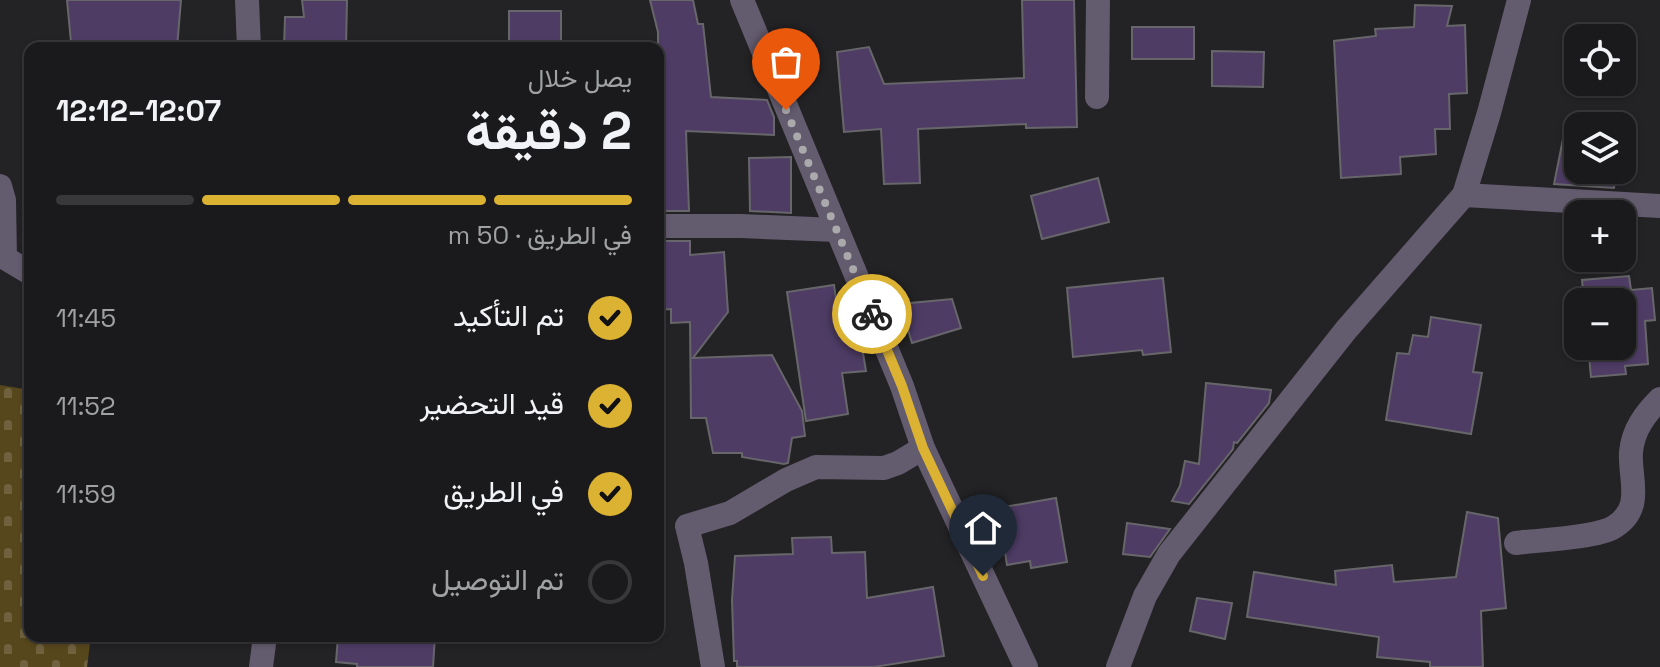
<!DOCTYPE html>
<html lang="ar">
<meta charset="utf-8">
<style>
:root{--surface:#1a1a1c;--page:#232325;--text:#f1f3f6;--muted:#9fa1a3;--line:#38383b;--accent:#dcb233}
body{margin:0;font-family:"Space Grotesk",Vazirmatn,sans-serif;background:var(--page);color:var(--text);direction:rtl;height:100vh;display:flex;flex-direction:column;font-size:30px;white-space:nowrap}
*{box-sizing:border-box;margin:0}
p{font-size:26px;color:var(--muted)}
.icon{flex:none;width:44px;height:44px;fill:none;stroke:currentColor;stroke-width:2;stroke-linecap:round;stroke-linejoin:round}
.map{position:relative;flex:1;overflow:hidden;direction:ltr}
.panel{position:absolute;left:24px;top:42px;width:640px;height:600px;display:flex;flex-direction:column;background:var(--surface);border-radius:16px;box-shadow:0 2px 6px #0004,0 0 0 2px var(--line);direction:rtl}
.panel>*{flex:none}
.controls{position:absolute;left:1564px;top:24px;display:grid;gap:16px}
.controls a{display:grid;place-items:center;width:72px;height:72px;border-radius:16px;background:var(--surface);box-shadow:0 2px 6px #0004,0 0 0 2px var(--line);font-size:40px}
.pin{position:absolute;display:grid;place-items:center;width:68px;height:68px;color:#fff;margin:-82px -34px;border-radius:50% 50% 50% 0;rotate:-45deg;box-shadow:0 0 8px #0007}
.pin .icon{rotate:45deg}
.courier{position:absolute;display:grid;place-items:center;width:80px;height:80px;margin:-40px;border:6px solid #dcb233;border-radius:50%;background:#fff;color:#222;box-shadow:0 2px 10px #0007}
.head em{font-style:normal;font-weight:700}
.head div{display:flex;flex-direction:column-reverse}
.head{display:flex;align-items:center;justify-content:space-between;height:136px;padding:0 32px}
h1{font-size:52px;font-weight:700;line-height:60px}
.bar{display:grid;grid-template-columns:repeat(4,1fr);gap:12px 8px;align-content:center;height:96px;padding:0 32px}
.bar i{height:10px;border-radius:6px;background:var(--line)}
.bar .selected{background:var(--accent)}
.bar p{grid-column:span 4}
ol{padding:0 32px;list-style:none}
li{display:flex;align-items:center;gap:24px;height:88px}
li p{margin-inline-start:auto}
li .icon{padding:8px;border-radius:50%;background:var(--accent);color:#111;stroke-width:4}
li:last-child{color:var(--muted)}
li i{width:44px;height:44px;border:4px solid var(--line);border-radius:50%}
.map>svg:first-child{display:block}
.cemetery{fill:url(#cemetery-stones)}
.building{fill:#4e3c65;stroke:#67666a;stroke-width:2}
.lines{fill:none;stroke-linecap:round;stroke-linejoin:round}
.minor{stroke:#635b6e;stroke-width:24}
.done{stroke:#aaaaac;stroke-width:8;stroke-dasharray:0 14.4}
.route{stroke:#dcb233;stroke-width:10}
</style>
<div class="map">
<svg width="1660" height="667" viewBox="0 0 1660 667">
<defs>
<pattern id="cemetery-stones" width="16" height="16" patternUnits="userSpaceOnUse" patternTransform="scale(2)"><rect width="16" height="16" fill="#57471c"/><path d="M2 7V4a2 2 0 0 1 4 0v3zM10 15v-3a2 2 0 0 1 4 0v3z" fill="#70623e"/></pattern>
</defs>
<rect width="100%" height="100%" fill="#232225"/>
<polygon class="cemetery" points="0,385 30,390 30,405 22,455 30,456 30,636 91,636 87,667 0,667"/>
<g class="building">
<polygon points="67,0 181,0 177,48 140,48 71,42"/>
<polygon points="302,0 347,0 346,48 284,48 285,17 304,17"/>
<polygon points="650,0 693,0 698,24 703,24 711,97 767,100 774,117 774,135 686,131 689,211 658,211 658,32"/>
<polygon points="1022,0 1074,0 1077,127 1026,128 1026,124 918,129 920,183 884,184 881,129 844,132 837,52 869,47 884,84 1024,78"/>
<polygon points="1415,5 1452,6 1447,26 1465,25 1467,93 1449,94 1450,129 1435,129 1436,154 1400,157 1401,174 1341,178 1334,41 1376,36 1375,29 1414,27"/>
<rect x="509" y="11" width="52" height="37"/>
<rect x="1132" y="27" width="62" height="32"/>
<polygon points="1212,51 1264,52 1263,87 1212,86"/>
<polygon points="1565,129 1578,132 1578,170 1617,170 1614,188 1554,184"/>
<polygon points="791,157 791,213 750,211 749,158"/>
<polygon points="1098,178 1109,222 1042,239 1031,196"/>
<polygon points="658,241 690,241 690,255 724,252 728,312 693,358 772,355 802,411 805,436 792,438 788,463 784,464 742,457 742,453 713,453 706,418 691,418 690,322 671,323 671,309 658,310"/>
<polygon points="1629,276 1631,290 1652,288 1655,320 1645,321 1648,364 1625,366 1626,374 1591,377 1588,346 1622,346 1622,302 1584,302 1582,280"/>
<polygon points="1163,278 1171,352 1143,355 1142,350 1073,357 1067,288"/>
<polygon points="834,285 842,340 860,335 866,371 842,373 848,414 806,421 787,292"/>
<polygon points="952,299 961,328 912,343 900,304"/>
<polygon points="1431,317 1481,325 1473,372 1482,373 1471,434 1386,420 1397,353 1409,354 1413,335 1428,337"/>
<polygon points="1206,383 1271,390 1269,403 1237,443 1234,442 1233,449 1189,504 1172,501 1180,486 1185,461 1199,464"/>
<polygon points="1056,498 1067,562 1031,568 1030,561 1007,565 998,508"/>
<polygon points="1467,512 1498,518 1506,608 1481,611 1483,667 1430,667 1430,662 1377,657 1379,637 1247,617 1254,572 1336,585 1335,571 1392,565 1394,582 1456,577"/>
<polygon points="1127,523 1170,529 1150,557 1123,554"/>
<polygon points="831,537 832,553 865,552 867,598 933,587 944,656 874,667 737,667 737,661 734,661 732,600 735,556 793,554 792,538"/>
<polygon points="1197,598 1232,603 1225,639 1190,631"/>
<polygon points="338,636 435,636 433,667 357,667 357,664 336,662"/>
</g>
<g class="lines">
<g class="minor">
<polyline points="247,0 249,48"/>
<polyline points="742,0 902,386 923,448 1026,667"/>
<polyline points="1097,97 1098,0"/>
<polyline points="0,186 4,200 5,258 30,273"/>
<polyline points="1464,195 1660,206"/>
<polyline points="658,226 741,226 837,230"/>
<path d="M 1516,543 C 1539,540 1596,538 1614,527 C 1645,508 1629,478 1631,452 C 1633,430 1645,414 1660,399"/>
<polyline points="261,667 265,636"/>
<polyline points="713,667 696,563 687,526 730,513 786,480 816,467 884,468 898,463 923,448"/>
<polyline points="1118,667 1145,596 1169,554 1346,330 1464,195 1489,113 1519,0"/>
</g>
</g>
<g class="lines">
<polyline class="done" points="786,110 872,314"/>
<polyline class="route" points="872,314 902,386 923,448 983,576"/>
</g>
</svg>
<div class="controls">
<a><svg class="icon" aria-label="locate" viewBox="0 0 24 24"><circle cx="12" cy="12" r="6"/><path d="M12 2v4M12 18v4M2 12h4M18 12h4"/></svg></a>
<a><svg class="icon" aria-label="layers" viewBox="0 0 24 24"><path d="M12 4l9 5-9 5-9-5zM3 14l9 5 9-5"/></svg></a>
<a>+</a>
<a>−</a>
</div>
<div class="pin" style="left:786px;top:110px;background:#ea580c"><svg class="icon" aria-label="bag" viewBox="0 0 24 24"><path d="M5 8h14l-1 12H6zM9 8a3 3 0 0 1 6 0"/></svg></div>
<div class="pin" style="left:983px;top:576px;background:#1f2937"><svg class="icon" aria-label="home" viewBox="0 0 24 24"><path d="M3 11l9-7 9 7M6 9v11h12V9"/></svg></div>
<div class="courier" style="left:872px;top:314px"><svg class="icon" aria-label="bike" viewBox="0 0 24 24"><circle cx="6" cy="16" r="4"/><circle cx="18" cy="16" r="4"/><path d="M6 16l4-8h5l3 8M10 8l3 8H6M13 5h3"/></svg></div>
<section class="panel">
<div class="head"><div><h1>2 دقيقة</h1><p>يصل خلال</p></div><em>12:07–12:12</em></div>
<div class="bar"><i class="selected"></i><i class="selected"></i><i class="selected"></i><i></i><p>في الطريق · 50 m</p></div>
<ol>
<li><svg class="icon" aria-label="check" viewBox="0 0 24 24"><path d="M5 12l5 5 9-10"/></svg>تم التأكيد<p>11:45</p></li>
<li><svg class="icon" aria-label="check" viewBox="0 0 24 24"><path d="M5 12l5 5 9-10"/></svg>قيد التحضير<p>11:52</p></li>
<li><svg class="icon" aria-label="check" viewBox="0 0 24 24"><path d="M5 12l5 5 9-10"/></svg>في الطريق<p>11:59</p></li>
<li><i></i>تم التوصيل</li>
</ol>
</section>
</div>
